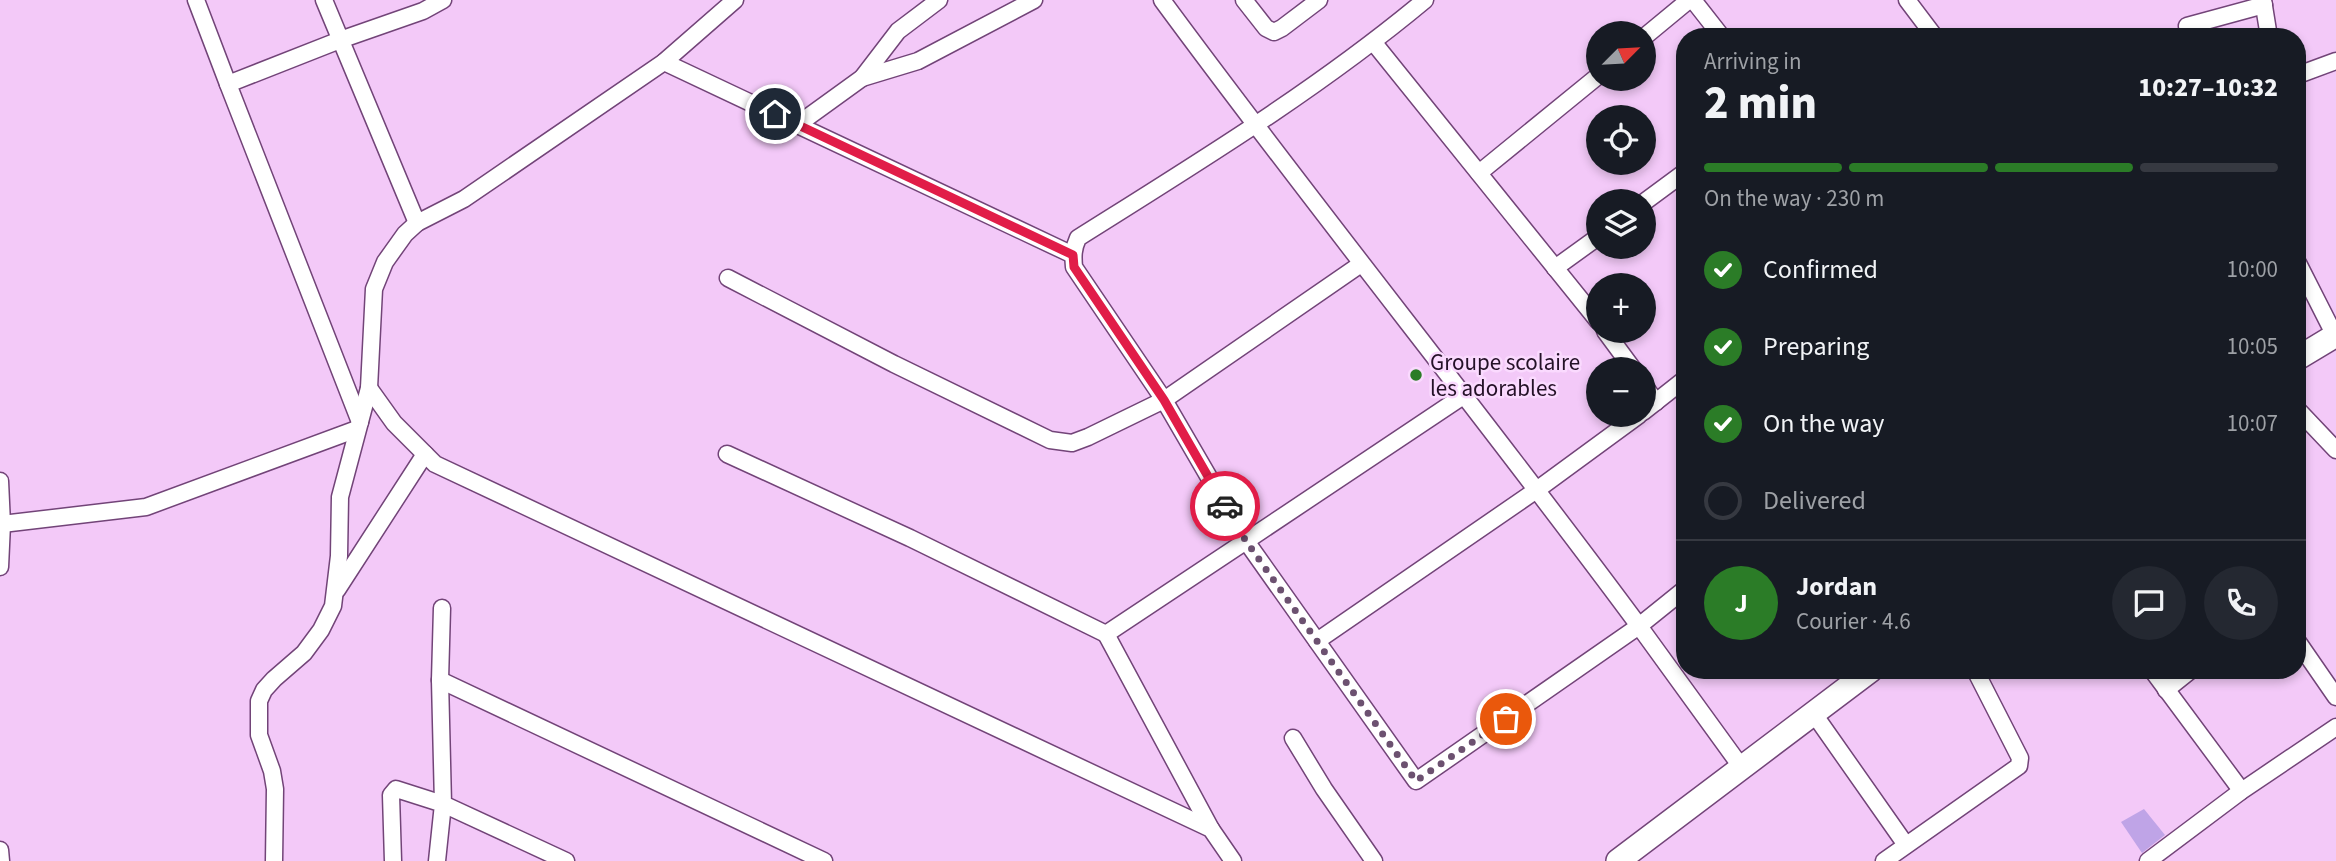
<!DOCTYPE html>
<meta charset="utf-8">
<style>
:root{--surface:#171b24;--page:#242831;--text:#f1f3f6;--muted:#9ea1a6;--line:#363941;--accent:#2b7c27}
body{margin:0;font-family:"Source Sans 3",sans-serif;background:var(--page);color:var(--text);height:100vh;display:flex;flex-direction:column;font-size:26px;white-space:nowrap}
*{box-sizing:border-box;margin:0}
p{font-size:23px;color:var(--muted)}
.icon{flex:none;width:38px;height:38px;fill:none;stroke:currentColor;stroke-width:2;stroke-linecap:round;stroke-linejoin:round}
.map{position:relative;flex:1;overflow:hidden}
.panel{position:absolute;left:1676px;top:28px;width:630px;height:651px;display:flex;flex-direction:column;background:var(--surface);border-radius:28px;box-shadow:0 4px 10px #0003}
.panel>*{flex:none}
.needle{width:46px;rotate:66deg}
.buttons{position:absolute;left:1586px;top:21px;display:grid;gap:14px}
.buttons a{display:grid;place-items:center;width:70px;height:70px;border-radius:50%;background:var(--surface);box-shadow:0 4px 10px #0003;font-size:35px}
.pin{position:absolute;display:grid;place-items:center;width:60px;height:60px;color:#fff;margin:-30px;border:4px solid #fff;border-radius:50%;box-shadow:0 2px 7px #0007}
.courier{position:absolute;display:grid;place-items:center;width:70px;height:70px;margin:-35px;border:5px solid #e11d48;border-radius:50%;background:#fff;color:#222;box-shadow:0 2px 9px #0007}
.overview em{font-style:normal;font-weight:800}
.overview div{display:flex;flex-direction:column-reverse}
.overview{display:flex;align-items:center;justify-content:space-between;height:119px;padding:0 28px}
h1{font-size:46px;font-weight:800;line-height:52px}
.bar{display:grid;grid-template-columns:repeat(4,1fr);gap:10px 7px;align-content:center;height:84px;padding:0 28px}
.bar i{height:9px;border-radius:5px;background:var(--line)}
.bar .selected{background:var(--accent)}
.bar p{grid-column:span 4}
.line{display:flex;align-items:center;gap:18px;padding:0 28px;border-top:2px solid var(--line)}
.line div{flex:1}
.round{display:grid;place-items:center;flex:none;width:74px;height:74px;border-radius:37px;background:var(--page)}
ol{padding:0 28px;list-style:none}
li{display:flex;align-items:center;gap:21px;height:77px}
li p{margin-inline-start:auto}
li .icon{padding:7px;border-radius:50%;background:var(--accent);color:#fff;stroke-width:4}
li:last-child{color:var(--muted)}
li i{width:38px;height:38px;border:4px solid var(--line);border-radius:50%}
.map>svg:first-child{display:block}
.building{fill:#bfa4e7}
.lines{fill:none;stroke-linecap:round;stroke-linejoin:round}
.street-casing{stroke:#724478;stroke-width:19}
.secondary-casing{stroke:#724478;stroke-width:26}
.street{stroke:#fff;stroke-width:16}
.secondary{stroke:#fff;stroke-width:23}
.done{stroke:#6c5170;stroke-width:7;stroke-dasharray:0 12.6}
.route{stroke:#e11d48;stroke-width:9}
.poi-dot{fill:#2b7c27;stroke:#fadafe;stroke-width:2.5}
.labels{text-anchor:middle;stroke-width:5;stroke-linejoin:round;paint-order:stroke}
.poi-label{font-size:23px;fill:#241127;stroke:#fadafe;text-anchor:start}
</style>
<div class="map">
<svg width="2336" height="861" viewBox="0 0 2336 861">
<rect width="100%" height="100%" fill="#f3c9f8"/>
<polygon class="building" points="2144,809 2165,835 2142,853 2121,822"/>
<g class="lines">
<g class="street-casing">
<g id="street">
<polyline points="196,0 228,84"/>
<polyline points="324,0 417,223"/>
<path d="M 1162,0 C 1318,212 1483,415 1639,626 L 1685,589"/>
<polyline points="1244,0 1266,28 1274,32 1282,28 1319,0"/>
<path d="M 1425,0 C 1317,90 1197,163 1078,238 C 1073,249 1073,256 1074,267 L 1164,400 L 1246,541 L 1463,396"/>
<polyline points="1693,0 1722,37"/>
<polyline points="1907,0 1935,37"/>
<polyline points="2263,0 2269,37"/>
<polyline points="2187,26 2264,5"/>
<polyline points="1643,38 1689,0"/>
<polyline points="1374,43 1598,321"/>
<polyline points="664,62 1073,255"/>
<polyline points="2298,75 2336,61"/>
<polyline points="862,78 918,61 1034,0"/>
<polyline points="797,125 862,78 898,31 939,0"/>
<polyline points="1479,173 1598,76"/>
<polyline points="1643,203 1685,172"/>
<polyline points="2298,263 2335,336"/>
<polyline points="1555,268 1598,237"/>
<polyline points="728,278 894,364 1050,440 1072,443 1088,437 1164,400 1361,264"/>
<polyline points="1605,331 1633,369"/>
<polyline points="1643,384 1656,402"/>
<polyline points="369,388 394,423 435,464 1211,829 1233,861"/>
<polyline points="2298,410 2336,450"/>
<polyline points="1643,412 1685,379"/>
<polyline points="360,422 228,84 340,40 423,11 443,0"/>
<polyline points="727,454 910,538 1106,634"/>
<polyline points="0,481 2,524 0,567"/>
<polyline points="2,524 146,507 357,429"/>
<polyline points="337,590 425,454"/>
<polyline points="442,608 440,680 443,804 566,861"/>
<polyline points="1317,641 1538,489 1639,415"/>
<polyline points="2298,642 2336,697"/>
<polyline points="2152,670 2238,786 2240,792"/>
<polyline points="440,680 824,861"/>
<polyline points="2166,690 2191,670"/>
<polyline points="1814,714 1906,845"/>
<polyline points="1293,738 1324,789 1374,861"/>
<polyline points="1211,829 1106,634 1246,541 1416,781 1639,626 1742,768"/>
<polyline points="0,850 1,861"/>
<polyline points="274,861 275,789 272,771 259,735 259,701 264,690 274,679 304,653 321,630 333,606 339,556 340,497 369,388 374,289 385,262 405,234 417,223 464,199 664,62 735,0"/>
<polyline points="393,861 391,795 396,789 443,804 437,861"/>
<polyline points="1884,861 2019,766 2020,758 1975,670"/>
<polyline points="2148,861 2240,792 2336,727"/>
</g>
</g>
<g class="secondary-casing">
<g id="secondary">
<polyline points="2298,358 2336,335"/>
<polyline points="1618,861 1871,670"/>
</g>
</g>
<use href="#street" class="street"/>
<use href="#secondary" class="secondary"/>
</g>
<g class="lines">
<polyline class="done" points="1225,506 1246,541 1416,781 1506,719"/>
<polyline class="route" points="775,114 1073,255 1074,267 1164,400 1225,506"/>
</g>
<circle class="poi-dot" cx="1416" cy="375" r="7"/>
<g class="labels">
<g class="poi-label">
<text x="1430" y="370">Groupe scolaire<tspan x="1430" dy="26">les adorables</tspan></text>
</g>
</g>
</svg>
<div class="buttons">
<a><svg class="needle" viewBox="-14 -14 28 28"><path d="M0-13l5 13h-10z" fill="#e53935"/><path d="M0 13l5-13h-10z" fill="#9ea1a6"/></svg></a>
<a><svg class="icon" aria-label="locate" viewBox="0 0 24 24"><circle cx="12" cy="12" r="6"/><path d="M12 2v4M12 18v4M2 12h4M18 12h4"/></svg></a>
<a><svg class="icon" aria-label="layers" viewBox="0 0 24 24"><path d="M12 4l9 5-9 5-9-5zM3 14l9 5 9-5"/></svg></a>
<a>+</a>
<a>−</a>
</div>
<div class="pin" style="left:1506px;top:719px;background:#ea580c"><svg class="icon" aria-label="bag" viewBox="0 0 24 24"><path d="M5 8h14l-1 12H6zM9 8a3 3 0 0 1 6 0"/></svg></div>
<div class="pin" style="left:775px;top:114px;background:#1f2937"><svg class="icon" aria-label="home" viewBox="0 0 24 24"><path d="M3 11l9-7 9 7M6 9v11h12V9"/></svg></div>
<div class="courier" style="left:1225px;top:506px"><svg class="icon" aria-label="car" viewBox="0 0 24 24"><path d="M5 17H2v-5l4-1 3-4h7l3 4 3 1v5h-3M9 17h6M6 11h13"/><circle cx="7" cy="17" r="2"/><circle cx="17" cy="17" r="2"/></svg></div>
<section class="panel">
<div class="overview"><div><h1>2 min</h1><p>Arriving in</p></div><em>10:27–10:32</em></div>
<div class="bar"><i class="selected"></i><i class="selected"></i><i class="selected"></i><i></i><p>On the way · 230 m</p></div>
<ol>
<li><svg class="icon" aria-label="check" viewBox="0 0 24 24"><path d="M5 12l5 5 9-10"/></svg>Confirmed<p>10:00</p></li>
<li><svg class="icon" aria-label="check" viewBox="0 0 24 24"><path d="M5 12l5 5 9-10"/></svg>Preparing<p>10:05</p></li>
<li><svg class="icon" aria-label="check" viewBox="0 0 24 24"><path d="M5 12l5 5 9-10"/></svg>On the way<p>10:07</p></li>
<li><i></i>Delivered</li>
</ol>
<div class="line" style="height:126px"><b class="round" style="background:var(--accent);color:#fff">J</b><div><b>Jordan</b><p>Courier · 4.6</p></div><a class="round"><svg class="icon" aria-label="chat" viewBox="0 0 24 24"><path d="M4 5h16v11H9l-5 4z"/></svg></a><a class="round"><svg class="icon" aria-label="phone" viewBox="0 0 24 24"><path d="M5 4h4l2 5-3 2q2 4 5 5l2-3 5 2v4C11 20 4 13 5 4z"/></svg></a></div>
</section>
</div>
